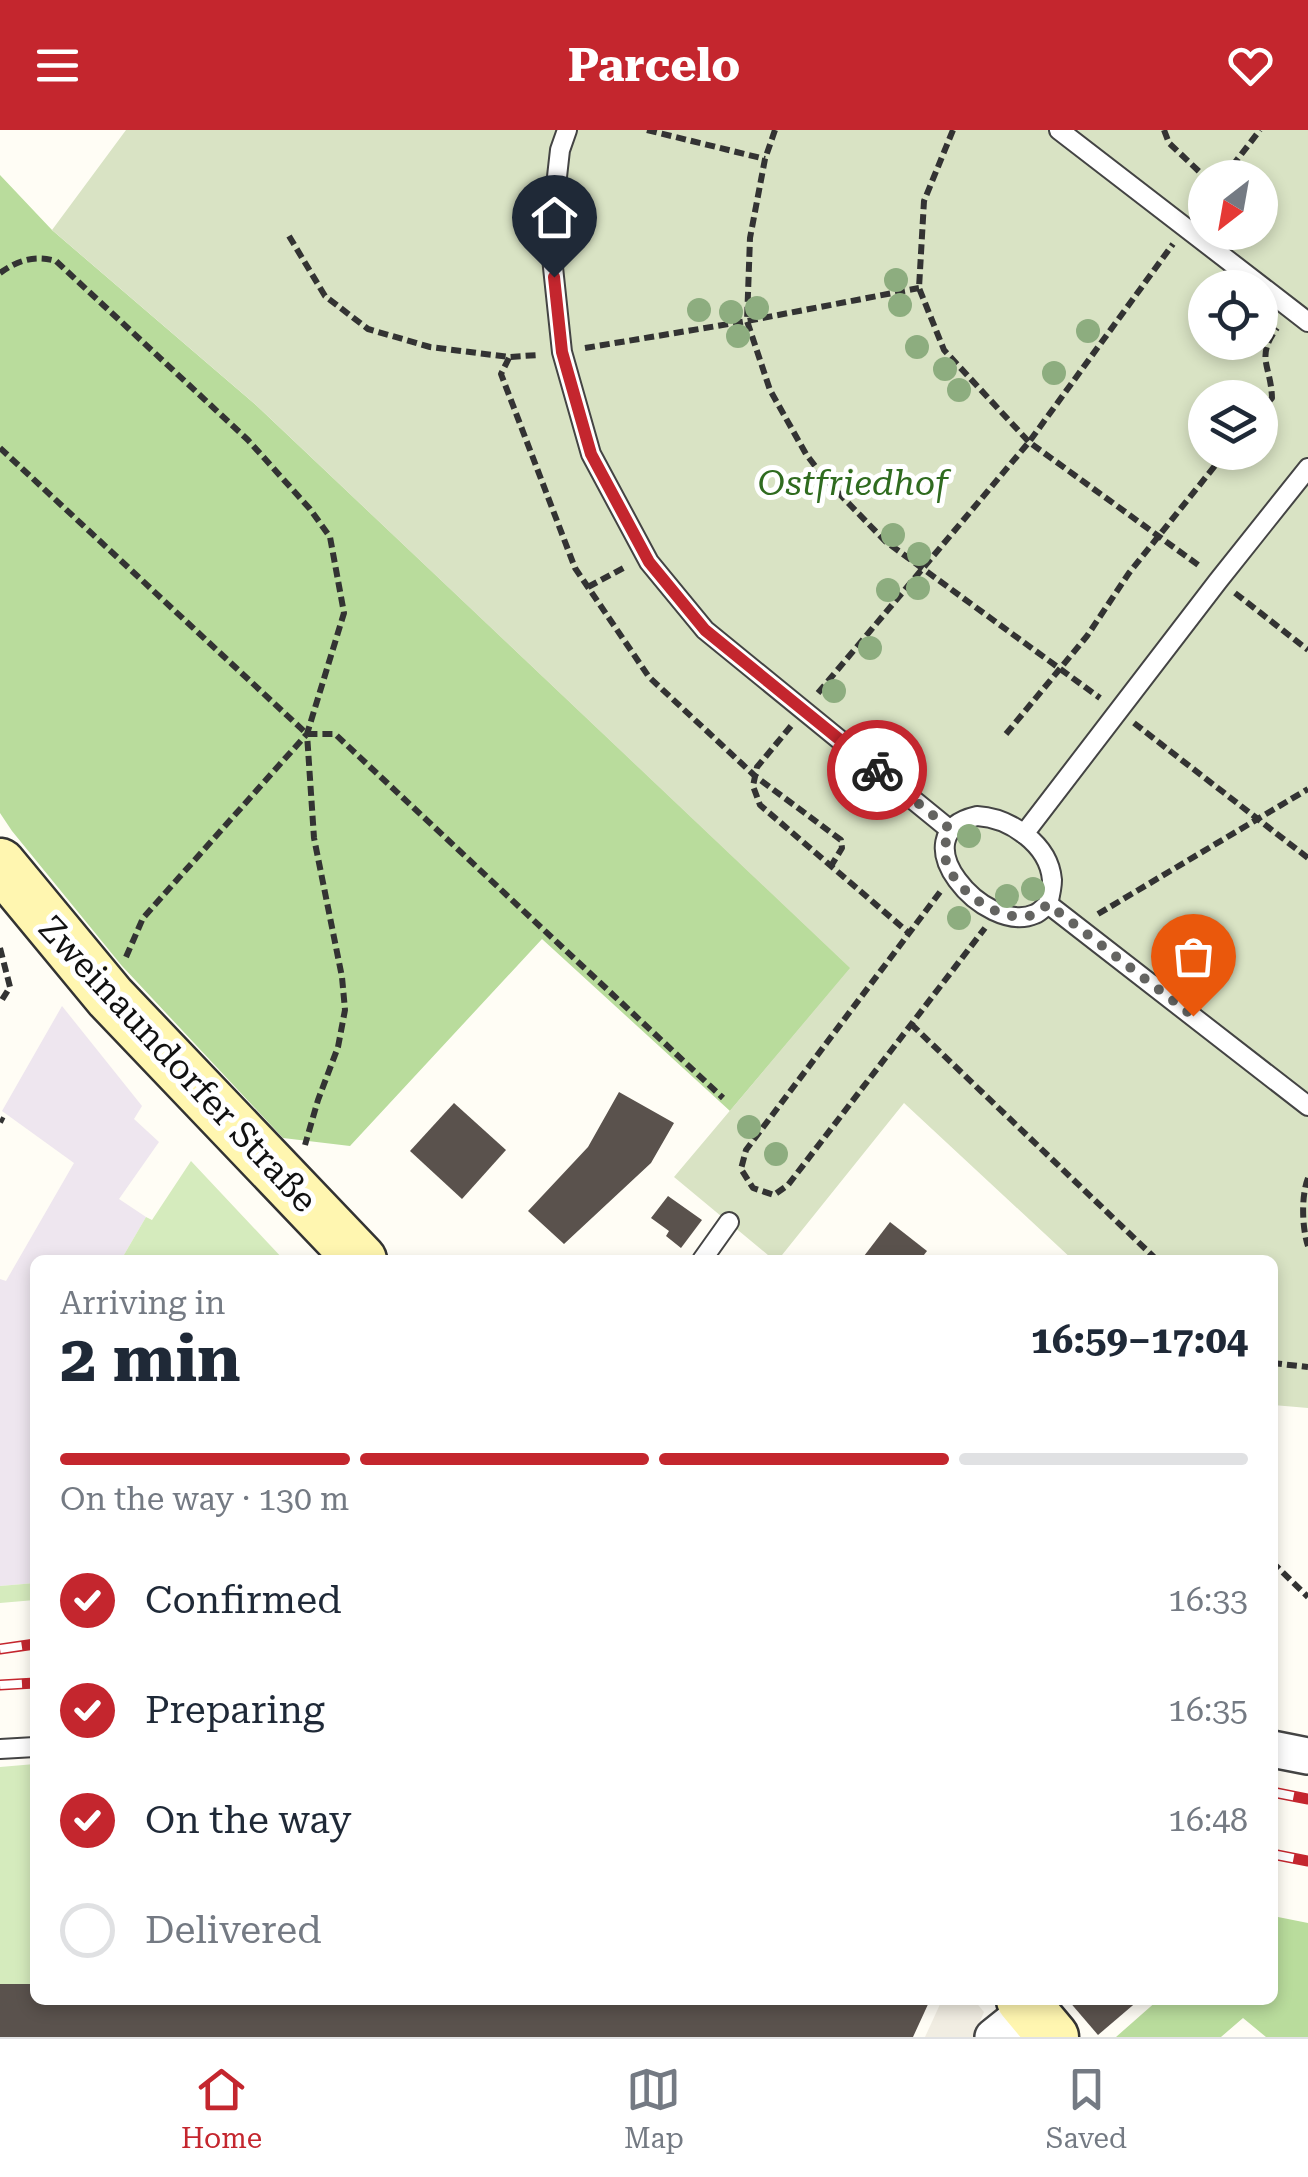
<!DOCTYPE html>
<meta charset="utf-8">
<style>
:root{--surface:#fff;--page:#f6f6f7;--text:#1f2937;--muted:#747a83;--line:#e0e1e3;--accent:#c4262e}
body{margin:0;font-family:"Roboto Serif",serif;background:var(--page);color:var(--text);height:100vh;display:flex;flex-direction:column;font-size:38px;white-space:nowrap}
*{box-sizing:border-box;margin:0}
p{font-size:32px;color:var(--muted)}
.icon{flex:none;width:55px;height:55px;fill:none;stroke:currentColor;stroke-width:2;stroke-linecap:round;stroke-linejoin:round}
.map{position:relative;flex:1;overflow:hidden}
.sheet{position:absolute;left:30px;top:1125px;width:1248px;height:750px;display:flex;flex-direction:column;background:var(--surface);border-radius:15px;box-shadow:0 5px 15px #0003}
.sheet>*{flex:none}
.needle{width:65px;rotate:211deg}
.buttons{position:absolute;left:1188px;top:30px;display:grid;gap:20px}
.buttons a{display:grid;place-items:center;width:90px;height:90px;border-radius:50%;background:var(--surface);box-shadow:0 5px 15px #0003;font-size:50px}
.pin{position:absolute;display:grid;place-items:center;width:85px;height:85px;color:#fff;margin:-102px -42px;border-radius:50% 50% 50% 0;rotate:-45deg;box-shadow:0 0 10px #0007}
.pin .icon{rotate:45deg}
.courier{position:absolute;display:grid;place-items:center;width:100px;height:100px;margin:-50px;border:8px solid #c4262e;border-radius:50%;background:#fff;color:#222;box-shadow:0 2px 12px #0007}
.summary em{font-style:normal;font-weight:700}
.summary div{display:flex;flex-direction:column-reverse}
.summary{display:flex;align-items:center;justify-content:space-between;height:170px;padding:0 30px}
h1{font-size:65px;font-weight:700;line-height:75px}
.bar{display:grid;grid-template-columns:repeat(4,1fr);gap:15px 10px;align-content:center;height:120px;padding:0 30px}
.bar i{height:12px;border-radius:8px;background:var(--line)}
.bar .on{background:var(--accent)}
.bar p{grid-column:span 4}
ol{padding:0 30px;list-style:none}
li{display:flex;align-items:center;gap:30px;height:110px}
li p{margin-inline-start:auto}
li .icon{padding:10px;border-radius:50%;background:var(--accent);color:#fff;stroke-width:4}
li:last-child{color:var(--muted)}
li i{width:55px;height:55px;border:5px solid var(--line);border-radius:50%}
header{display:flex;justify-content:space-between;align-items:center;height:130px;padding:0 30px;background:var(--accent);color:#fff;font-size:45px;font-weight:700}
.menu{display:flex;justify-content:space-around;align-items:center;height:140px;border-top:2px solid var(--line);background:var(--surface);font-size:28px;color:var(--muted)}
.menu a{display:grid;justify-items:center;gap:5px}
.menu .on{color:var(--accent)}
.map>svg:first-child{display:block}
.industrial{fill:#eee6ef}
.green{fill:#d5ebbd}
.forest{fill:#b9dc9c}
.cemetery{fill:#d9e3c4;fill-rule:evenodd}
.plaza{fill:#f1ede2}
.building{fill:#5a524d}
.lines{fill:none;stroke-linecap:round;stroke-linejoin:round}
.lane-casing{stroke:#444;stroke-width:22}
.street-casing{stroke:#444;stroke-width:40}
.secondary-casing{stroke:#333;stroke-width:55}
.path{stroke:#333;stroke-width:6;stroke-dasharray:10 5;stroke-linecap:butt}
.lane{stroke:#fff;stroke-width:18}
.street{stroke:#fff;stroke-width:35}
.secondary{stroke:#fff6b0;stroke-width:50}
.rail-casing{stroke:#c4262e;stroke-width:11}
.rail{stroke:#fff;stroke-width:8;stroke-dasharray:22;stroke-linecap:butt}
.tree{fill:#8dad7f}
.done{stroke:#646461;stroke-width:10;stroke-dasharray:0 18}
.route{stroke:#c4262e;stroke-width:12}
.labels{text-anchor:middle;stroke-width:10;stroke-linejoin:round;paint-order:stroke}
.park-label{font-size:35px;font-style:italic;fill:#2f6b1f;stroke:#fff}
.street-label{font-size:35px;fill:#111;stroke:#fff}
</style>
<header><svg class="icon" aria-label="menu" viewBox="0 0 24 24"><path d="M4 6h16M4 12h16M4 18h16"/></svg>Parcelo<svg class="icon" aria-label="heart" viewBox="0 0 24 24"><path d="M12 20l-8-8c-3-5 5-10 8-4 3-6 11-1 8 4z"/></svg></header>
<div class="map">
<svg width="1308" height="1907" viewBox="0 0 1308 1907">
<rect width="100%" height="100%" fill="#fffdf5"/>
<polygon class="industrial" points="62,876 142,976 134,989 159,1012 119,1069 146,1087 121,1130 35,1130 35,1453 0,1456 0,1149 6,1151 74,1033 2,981"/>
<g class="green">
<polygon points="191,1031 284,1130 121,1130 146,1087 152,1090"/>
<polygon points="35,1453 35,1470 0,1473 0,1456"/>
<polygon points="35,1634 35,1854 0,1854 0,1637"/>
</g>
<g class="forest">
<polygon points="0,45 52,100 256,275 851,838 730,981 542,809 350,1016 283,1008 122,836 12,701 0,683"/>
<polygon points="1273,1786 1308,1793 1308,1907 1266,1907 1243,1888 1221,1907 1116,1907 1158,1870 1272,1870"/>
</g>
<path class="cemetery" d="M 126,0 L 1308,0 L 1308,1278 L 1273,1275 L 1272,1130 L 1073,1130 L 904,973 L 778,1130 L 774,1130 L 674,1047 L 850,838 L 256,275 L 52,100 ZM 1205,48 L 1260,48 L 1260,102 L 1205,102 ZM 1205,158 L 1260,158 L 1260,212 L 1205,212 ZM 1205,268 L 1260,268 L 1260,322 L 1205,322 Z"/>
<polygon class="plaza" points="942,1870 974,1870 984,1882 973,1907 925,1907"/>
<g class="building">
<polygon points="619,962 674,993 651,1033 564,1114 528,1081 588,1017"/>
<polygon points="454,973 506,1020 462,1069 410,1021"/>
<polygon points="668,1066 702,1090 681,1118 666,1106 669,1101 651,1088"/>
<polygon points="890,1092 927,1121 920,1130 861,1130"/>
<polygon points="0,1854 35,1854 35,1870 930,1870 913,1907 0,1907"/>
<polygon points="1068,1870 1139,1870 1098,1905"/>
</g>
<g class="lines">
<g class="lane-casing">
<g id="lane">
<polyline points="567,0 560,20 550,109 562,222 591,324 649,432 705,500 949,699"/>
<polyline points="1059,0 1308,192"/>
<path d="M 977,686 C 1010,688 1049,714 1052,750 C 1052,757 1050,766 1048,774 C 1044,777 1040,782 1035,784 C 985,806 897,704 977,686 Z"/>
<polyline points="1024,704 1218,451 1308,338"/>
<polyline points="1048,774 1308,976"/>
<polyline points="702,1130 729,1092"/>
<polyline points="0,1619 35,1617"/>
</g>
</g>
<g class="street-casing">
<g id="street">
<polyline points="1272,1619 1308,1626"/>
<polyline points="993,1907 1029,1878"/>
</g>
</g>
<g class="secondary-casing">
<g id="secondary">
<polyline points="0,734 110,867 361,1130"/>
<polyline points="1022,1870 1053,1907"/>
</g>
</g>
<g class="path">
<polyline points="647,0 765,29"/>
<polyline points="775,0 765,29 750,108 747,191 770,260 806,324 825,349 885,411 1100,568"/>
<polyline points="953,0 924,71 919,158 944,220 1029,312 1201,437"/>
<polyline points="1164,0 1169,13 1206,48"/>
<polyline points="1223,48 1260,0"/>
<polyline points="289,106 325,166 368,199 430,217 509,227 538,225"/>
<path d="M 0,143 C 18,130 35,125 56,131 L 248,310 L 310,379 L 330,407 L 344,483 L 307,604 L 314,708 L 342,847 L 345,880 L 338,917 L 318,970 L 305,1015"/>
<polyline points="585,218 747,191 919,158"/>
<polyline points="509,228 501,244 575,438 649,547 755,646 841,710 842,718 831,736"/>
<path d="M 1260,282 L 1272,268 C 1271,235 1255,228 1277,198"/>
<polyline points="0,318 307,604 335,604 723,968"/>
<polyline points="588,457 627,436"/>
<polyline points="1235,463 1308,520"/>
<polyline points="818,563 1029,312 1173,114"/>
<polyline points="1134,593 1308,728"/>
<polyline points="791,596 757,637 753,656 760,675 909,803"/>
<polyline points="1006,604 1087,506 1129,443 1226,322"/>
<polyline points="940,762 746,1020 741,1039 753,1058 774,1065 788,1055 985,798"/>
<polyline points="1098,784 1308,659"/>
<polyline points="0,818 10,857 0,873"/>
<polyline points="126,827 143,788 306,605"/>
<polyline points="911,894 1157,1130"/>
<polyline points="0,989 4,991"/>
<path d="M 1308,1048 C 1301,1066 1302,1098 1308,1116"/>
<polyline points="1272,1233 1308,1237"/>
<polyline points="1272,1432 1308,1467"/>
</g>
<use href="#lane" class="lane"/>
<use href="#street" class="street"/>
<use href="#secondary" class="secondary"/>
<g class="rail-casing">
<g id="rail">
<polyline points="0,1519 35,1514"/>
<polyline points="0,1555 35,1553"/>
<polyline points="1272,1662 1308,1669"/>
<polyline points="1272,1724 1308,1731"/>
</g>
</g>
<use href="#rail" class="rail"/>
</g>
<g class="tree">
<circle cx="896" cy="150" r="12"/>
<circle cx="900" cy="175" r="12"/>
<circle cx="757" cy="178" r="12"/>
<circle cx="699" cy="180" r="12"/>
<circle cx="731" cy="182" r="12"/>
<circle cx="1088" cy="201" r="12"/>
<circle cx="738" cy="206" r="12"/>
<circle cx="917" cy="217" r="12"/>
<circle cx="945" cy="239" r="12"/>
<circle cx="1054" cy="243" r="12"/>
<circle cx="959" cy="260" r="12"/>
<circle cx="893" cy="405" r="12"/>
<circle cx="919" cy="424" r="12"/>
<circle cx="918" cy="458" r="12"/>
<circle cx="888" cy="460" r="12"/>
<circle cx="870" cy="518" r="12"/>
<circle cx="834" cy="561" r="12"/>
<circle cx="969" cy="706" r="12"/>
<circle cx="1033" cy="759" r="12"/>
<circle cx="1007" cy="766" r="12"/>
<circle cx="959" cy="788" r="12"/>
<circle cx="749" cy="997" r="12"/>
<circle cx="776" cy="1024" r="12"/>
</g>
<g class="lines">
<path class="done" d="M 877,640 L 950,699 C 946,709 943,720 946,731 C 954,761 1005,797 1035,784 C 1040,782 1044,777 1048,774 L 1193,886"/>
<polyline class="route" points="554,147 562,222 591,324 649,432 705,500 877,640"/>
</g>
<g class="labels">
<g class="park-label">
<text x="853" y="365">Ostfriedhof</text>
</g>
<g class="street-label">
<text transform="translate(178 934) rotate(47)" y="12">Zweinaundorfer Straße</text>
</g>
</g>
</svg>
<div class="buttons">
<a><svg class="needle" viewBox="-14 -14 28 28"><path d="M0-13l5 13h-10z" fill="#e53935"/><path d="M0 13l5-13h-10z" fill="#747a83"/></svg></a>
<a><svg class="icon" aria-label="locate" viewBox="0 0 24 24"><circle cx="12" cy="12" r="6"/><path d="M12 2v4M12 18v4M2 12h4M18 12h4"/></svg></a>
<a><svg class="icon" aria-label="layers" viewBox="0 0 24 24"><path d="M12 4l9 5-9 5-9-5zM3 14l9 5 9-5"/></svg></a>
</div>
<div class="pin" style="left:1193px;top:886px;background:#ea580c"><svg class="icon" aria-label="bag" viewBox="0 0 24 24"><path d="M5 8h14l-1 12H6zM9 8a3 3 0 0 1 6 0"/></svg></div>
<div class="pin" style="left:554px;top:147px;background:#1f2937"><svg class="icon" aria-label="home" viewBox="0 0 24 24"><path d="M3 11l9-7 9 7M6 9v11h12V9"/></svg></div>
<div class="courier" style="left:877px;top:640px"><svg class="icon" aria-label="bike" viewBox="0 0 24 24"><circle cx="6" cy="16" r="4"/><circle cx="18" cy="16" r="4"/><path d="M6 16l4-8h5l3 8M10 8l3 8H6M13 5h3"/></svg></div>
<section class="sheet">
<div class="summary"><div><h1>2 min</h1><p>Arriving in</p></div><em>16:59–17:04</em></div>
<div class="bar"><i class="on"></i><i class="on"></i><i class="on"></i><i></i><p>On the way · 130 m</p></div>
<ol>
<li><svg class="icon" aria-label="check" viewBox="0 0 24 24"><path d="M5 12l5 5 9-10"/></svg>Confirmed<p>16:33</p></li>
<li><svg class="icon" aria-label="check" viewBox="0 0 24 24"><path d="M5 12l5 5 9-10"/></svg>Preparing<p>16:35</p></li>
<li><svg class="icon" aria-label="check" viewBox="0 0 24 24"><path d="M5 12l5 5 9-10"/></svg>On the way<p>16:48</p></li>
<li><i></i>Delivered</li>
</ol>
</section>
</div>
<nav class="menu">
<a class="on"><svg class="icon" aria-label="home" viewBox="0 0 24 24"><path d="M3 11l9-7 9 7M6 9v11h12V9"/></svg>Home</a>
<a><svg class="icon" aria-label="map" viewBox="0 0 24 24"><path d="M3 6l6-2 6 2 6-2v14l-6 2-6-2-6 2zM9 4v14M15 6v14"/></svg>Map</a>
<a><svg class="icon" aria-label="saved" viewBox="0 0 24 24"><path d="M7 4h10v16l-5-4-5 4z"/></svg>Saved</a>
</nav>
